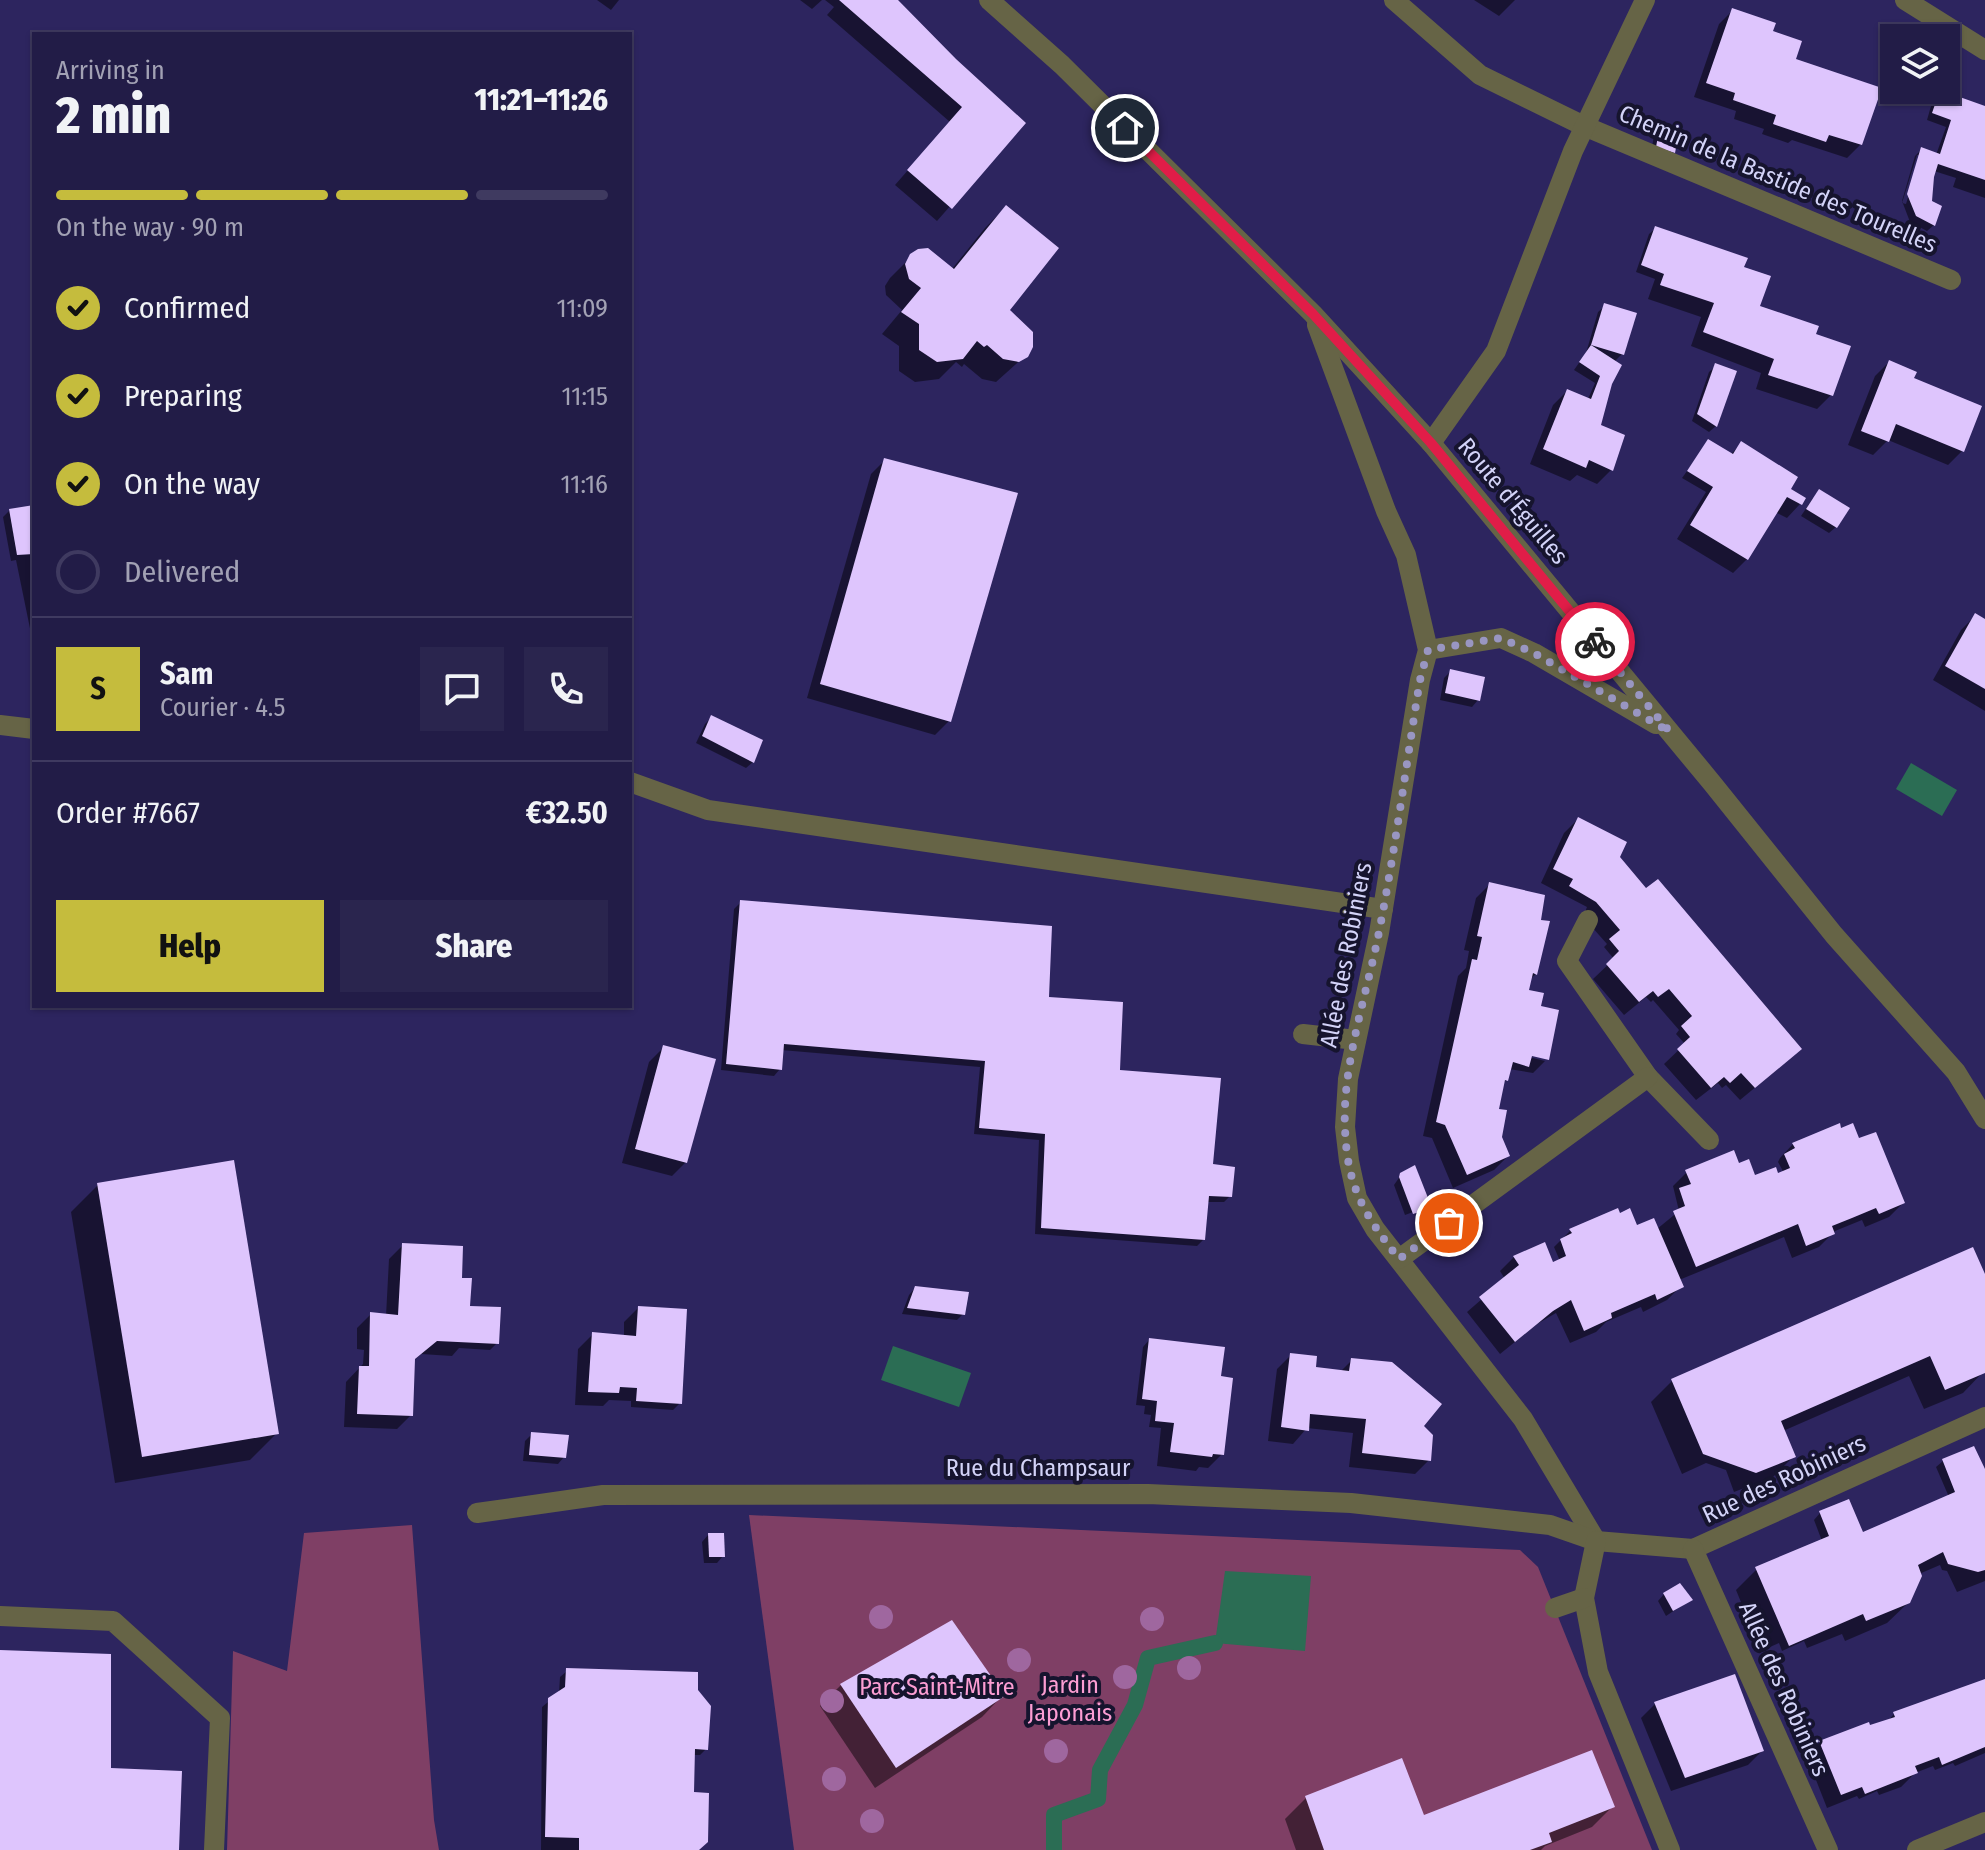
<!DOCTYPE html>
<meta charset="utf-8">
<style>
:root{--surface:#221c47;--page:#2a254e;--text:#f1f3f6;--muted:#a2a1b4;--line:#3f3a60;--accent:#c5bc3d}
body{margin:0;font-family:"Fira Sans Condensed",sans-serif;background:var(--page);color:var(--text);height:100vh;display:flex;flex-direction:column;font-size:30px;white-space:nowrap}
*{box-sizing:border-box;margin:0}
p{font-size:26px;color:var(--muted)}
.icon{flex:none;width:44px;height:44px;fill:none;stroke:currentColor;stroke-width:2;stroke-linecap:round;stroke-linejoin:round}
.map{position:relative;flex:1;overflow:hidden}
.drawer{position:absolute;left:32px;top:32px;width:600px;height:976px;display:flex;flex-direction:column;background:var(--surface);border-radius:0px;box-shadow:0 2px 6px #0004,0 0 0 2px var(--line)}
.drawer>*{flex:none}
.buttons{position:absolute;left:1880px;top:24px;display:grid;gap:16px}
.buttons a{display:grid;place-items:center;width:80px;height:80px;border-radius:0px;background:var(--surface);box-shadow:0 2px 6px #0004,0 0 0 2px var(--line);font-size:40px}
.pin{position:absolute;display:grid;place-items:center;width:68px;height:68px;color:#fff;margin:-34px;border:4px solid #fff;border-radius:50%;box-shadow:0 2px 8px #0007}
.courier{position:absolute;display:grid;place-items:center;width:80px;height:80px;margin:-40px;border:6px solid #e11d48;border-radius:50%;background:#fff;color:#222;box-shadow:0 2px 10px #0007}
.head em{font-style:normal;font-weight:800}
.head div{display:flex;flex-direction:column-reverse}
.head{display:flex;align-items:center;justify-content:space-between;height:136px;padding:0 24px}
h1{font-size:52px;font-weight:800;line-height:60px}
.bar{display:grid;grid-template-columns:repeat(4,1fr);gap:12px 8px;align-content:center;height:96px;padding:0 24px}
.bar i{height:10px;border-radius:6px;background:var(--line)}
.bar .active{background:var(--accent)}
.bar p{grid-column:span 4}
.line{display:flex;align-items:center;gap:20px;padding:0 24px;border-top:2px solid var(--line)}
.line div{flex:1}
.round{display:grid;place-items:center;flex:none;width:84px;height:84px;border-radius:0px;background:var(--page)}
ol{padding:0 24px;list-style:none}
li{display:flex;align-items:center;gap:24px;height:88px}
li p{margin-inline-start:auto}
li .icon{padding:8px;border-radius:50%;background:var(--accent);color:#111;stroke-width:4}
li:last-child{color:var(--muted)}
li i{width:44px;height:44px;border:4px solid var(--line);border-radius:50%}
.primary-button{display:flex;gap:16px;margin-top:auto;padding:16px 24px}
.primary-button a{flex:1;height:92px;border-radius:0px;background:var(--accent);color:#111;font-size:32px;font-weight:800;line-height:92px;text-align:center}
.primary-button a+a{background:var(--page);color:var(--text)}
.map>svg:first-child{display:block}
.green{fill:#7f3f65}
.water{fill:#2b6d54}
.shadow{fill:#0007;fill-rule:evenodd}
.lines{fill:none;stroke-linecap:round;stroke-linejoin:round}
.stream{stroke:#2b6d54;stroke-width:16}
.building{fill:#dec5fd}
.minor{stroke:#666446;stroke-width:20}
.tree{fill:#9f679f}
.done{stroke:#9996c2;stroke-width:8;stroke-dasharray:0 14.4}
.route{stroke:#e11d48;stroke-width:10}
.labels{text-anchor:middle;stroke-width:8;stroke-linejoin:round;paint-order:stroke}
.street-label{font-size:24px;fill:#d3d3f8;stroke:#16142e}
.park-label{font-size:24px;fill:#fc9dd3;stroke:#16142e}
</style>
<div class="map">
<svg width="1985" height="1850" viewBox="0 0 1985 1850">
<rect width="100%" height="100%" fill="#2d255f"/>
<g class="green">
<polygon points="749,1515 1520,1550 1538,1567 1652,1850 794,1850"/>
<polygon points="412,1525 434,1820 439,1850 227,1850 233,1651 287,1671 304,1533"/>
</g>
<g class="water">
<polygon points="1911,763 1957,790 1942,816 1896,789"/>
<polygon points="893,1346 971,1373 959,1407 881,1380"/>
<polygon points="1225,1571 1311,1576 1305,1651 1215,1643"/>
</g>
<g class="shadow">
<polygon points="597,0 619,0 611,10"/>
<polygon points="800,0 822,0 812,9"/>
<polygon points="825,0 895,0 955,61 1023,123 937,221 895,185 950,122 827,15 834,7"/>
<polygon points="1474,0 1515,0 1499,16"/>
<polygon points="1733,10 1771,32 1861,144 1847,158 1792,140 1788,143 1762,134 1764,129 1734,119 1736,111 1694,97 1719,24"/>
<path d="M 1940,92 L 1985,108 L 1985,198 L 1953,187 L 1956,178 L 1934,171 L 1930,202 L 1934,225 L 1927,231 L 1910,222 L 1902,201 L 1915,156 L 1922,149 L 1936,155 L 1946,127 L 1927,120 L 1933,99 ZM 1917,155 L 1921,155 L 1906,204 L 1902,203 Z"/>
<polygon points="1661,128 1673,152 1667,159 1651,154 1654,135"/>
<polygon points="1006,207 1008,310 1026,355 996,382 982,379 964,364 962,367 956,362 939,379 915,382 899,371 899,346 882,334 902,310 886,295 885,286 890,278 912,256 952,269 985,228"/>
<polygon points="1656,228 1742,268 1757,307 1814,335 1831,395 1817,409 1756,389 1761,373 1691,346 1701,317 1648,299 1655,279 1636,272 1649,234"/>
<polygon points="1605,306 1622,354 1614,362 1598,426 1622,436 1611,470 1597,484 1577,475 1570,481 1530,464 1553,405 1567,391 1588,399 1595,383 1574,370 1586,353 1598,312"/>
<polygon points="1889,362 1911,380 1962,451 1948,465 1888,440 1873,455 1848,445 1875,376"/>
<polygon points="1716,366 1716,426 1709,432 1692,421 1709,372"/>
<polygon points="1708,442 1730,455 1741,444 1800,504 1787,518 1775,512 1747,559 1733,573 1677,539 1706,492 1682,478"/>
<polygon points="885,460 949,721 935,735 807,698 871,474"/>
<polygon points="1813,498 1836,527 1829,533 1801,516"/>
<polygon points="34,507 34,664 31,650 34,648 16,560 11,561 3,517 10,510"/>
<polygon points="1975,616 1985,622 1985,711 1933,680 1961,630"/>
<polygon points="1451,671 1478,700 1472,707 1440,700 1444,678"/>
<polygon points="711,718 753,762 746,768 696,743 705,724"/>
<polygon points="1578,819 1617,857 1786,1062 1740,1100 1726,1085 1722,1088 1718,1083 1696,1100 1664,1064 1685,1044 1676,1034 1679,1030 1653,1000 1651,1002 1646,997 1624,1015 1593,979 1614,959 1604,947 1607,944 1583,917 1587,907 1541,883 1564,833"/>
<polygon points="1490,884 1536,974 1529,980 1505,1051 1545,1061 1533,1073 1509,1069 1506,1080 1502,1084 1496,1115 1500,1137 1508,1156 1494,1170 1453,1188 1432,1138 1423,1136 1458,976 1466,968 1469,951 1464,950 1476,898"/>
<polygon points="741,902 1047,999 1118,1072 1230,1196 1224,1202 1207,1202 1203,1240 1197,1246 1035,1234 1039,1140 974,1134 980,1067 781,1050 780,1069 774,1076 721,1070 734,909"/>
<polygon points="663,1048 686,1162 672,1176 622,1163 649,1062"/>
<polygon points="1841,1131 1858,1141 1903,1203 1889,1217 1865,1227 1862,1220 1835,1231 1819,1247 1792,1258 1784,1237 1679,1280 1681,1286 1667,1300 1643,1312 1641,1307 1606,1322 1596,1332 1570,1343 1556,1313 1537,1324 1500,1354 1467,1312 1505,1279 1500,1271 1514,1257 1552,1264 1560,1261 1554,1247 1571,1230 1619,1215 1635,1225 1657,1229 1679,1211 1673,1186 1687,1172 1738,1167 1754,1178 1776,1176 1784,1173 1778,1162 1780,1158 1793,1144"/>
<polygon points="1401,1175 1429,1207 1424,1212 1424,1208 1405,1215 1394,1185"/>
<polygon points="98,1185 277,1433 250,1460 115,1483 71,1212"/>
<polygon points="403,1245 460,1280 468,1312 497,1343 490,1350 459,1348 452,1356 421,1354 413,1361 411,1415 397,1429 344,1427 346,1382 363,1364 364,1350 357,1349 357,1328 371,1314 386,1316 389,1259"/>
<polygon points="1985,1279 1985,1370 1963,1393 1924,1409 1909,1376 1783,1431 1794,1456 1773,1477 1734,1492 1726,1470 1706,1463 1682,1474 1651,1402 1672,1381"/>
<polygon points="915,1288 963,1314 957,1320 902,1314 909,1295"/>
<polygon points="638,1308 680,1403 673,1410 631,1407 631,1401 609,1400 603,1406 575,1405 578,1349 592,1335 624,1337 624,1322"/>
<polygon points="1149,1340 1222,1454 1208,1468 1199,1467 1196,1471 1157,1466 1161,1428 1149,1427 1151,1415 1144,1414 1145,1406 1136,1405 1143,1347"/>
<polygon points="1291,1355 1314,1369 1340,1372 1352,1360 1421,1426 1429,1460 1415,1474 1349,1467 1353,1433 1307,1428 1293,1444 1268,1441 1277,1369"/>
<polygon points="532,1434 564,1457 558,1464 523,1461 525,1441"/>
<polygon points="1943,1461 1985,1471 1985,1581 1957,1592 1947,1571 1942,1570 1940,1565 1919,1574 1909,1602 1887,1623 1845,1641 1842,1634 1807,1648 1804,1641 1782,1651 1779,1643 1761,1651 1736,1590 1757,1569 1822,1541 1814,1520 1820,1513 1862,1534 1949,1497 1936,1467"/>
<polygon points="708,1535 723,1556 717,1563 704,1563 702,1542"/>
<polygon points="1664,1594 1690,1600 1666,1616 1658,1601"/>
<polygon points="567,1671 696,1691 706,1749 700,1755 692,1755 692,1794 698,1850 541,1850 542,1707 559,1693 560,1677"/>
<polygon points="1985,1680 1985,1753 1955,1766 1953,1763 1935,1770 1933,1766 1915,1773 1901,1787 1879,1795 1877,1791 1859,1799 1857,1796 1827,1808 1807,1757 1820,1743 1887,1722 1894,1714"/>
<polygon points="841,1685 1002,1696 982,1717 875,1788 820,1706"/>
<polygon points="1655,1704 1762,1751 1748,1765 1671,1791 1641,1718"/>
<polygon points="1306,1798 1423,1818 1613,1806 1592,1827 1545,1846 1541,1850 1296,1850 1285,1819"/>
</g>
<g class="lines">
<polyline class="stream" points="1054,1850 1054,1815 1098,1799 1100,1770 1135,1705 1148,1658 1215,1643"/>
</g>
<g class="building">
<polygon points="839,0 898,0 956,59 1026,123 952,209 907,170 962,107"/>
<polygon points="1732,8 1776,23 1773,31 1802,41 1796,59 1882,88 1862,145 1829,135 1826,142 1773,124 1776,115 1733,100 1735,93 1706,83"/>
<polygon points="1940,90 1985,106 1985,180 1938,164 1934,177 1932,201 1942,206 1935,226 1916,216 1907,194 1921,147 1940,154 1951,120 1932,113"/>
<polygon points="1660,126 1679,131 1675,153 1656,147"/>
<polygon points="1006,205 1059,248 1010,310 1033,332 1033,347 1028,357 1019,362 1003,359 987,345 984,347 977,341 963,359 937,362 919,350 919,324 901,312 921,288 909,279 905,264 910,254 918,249 928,248 954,269"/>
<polygon points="1655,226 1748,258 1744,267 1771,276 1760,306 1819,326 1816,334 1851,346 1833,396 1768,375 1774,359 1703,332 1714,303 1660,285 1664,274 1641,265"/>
<polygon points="1604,303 1637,313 1624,355 1591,345"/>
<polygon points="1591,345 1622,365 1612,384 1601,425 1625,435 1613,471 1589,460 1586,468 1543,449 1567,389 1591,399 1600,376 1579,362"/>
<polygon points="1889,360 1917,372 1914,378 1982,406 1964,452 1896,424 1889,442 1861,431"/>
<polygon points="1715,363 1737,371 1717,427 1697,414"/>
<polygon points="1708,439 1733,454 1741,441 1798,477 1791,489 1806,498 1802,505 1787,497 1748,560 1690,525 1713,487 1687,471"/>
<polygon points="884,458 1018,493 951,722 820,684"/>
<polygon points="1819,489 1850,508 1837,528 1806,509"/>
<polygon points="34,505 34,554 17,555 9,509"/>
<polygon points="1975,613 1985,619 1985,689 1945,666"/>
<polygon points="1450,669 1485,677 1480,701 1445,693"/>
<polygon points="711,715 763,740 754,763 702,736"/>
<polygon points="1578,817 1627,842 1620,857 1646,888 1658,879 1802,1049 1755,1088 1741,1073 1730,1083 1724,1077 1711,1088 1677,1049 1690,1037 1681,1026 1692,1016 1669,989 1658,997 1653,991 1639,1002 1606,964 1619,951 1609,939 1620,930 1596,902 1569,886 1573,879 1553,869"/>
<polygon points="1489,882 1545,895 1541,920 1550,921 1537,975 1533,973 1529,990 1544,993 1541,1006 1559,1010 1549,1060 1532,1056 1529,1067 1513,1062 1508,1081 1505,1080 1499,1109 1507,1110 1502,1137 1510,1156 1467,1175 1445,1125 1436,1122 1472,959 1477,960 1482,937 1477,936"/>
<polygon points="740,900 1052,926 1049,997 1123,1002 1120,1070 1221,1078 1213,1164 1235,1167 1232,1197 1209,1196 1205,1240 1041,1228 1045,1134 979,1128 985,1061 784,1044 782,1070 726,1064"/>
<polygon points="663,1045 716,1059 687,1163 635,1149"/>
<polygon points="1840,1123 1841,1128 1853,1123 1859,1138 1876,1132 1905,1203 1879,1214 1876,1208 1852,1218 1832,1226 1835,1234 1806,1246 1798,1224 1696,1267 1673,1211 1685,1206 1679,1188 1691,1184 1685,1170 1734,1150 1739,1163 1749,1159 1755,1175 1776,1167 1778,1173 1790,1168 1784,1154 1795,1148 1792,1143"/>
<polygon points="234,1160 279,1434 142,1457 97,1183"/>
<polygon points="1415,1165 1432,1208 1413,1214 1399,1177 1400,1173"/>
<polygon points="1618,1208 1620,1213 1630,1208 1637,1225 1654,1218 1684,1287 1657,1300 1655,1294 1611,1313 1612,1318 1584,1331 1571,1300 1553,1311 1515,1342 1479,1297 1519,1265 1513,1256 1545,1242 1553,1262 1566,1256 1560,1239 1572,1233 1569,1229"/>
<polygon points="402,1243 463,1246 462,1278 472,1278 470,1306 501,1307 499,1344 437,1341 415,1359 413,1416 357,1414 359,1366 369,1366 370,1312 398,1315"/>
<polygon points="1973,1247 1985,1274 1985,1373 1945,1390 1930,1356 1781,1421 1796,1457 1756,1473 1703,1454 1671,1379"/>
<polygon points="915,1286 969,1292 965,1315 907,1308"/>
<polygon points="638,1306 687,1309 682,1404 636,1401 637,1388 620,1387 619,1393 588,1392 592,1332 636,1336"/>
<polygon points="1149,1338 1225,1347 1221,1376 1233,1378 1224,1455 1213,1454 1212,1457 1170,1452 1174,1423 1155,1421 1157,1401 1142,1399"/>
<polygon points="1290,1353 1317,1356 1316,1367 1349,1371 1351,1358 1392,1362 1442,1404 1424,1426 1433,1435 1431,1461 1362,1453 1366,1419 1310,1414 1309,1431 1281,1427"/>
<polygon points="531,1432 569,1435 566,1458 529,1455"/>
<polygon points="1974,1446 1985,1469 1985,1570 1978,1572 1948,1564 1943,1552 1918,1565 1922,1576 1910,1603 1866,1621 1863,1614 1789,1646 1755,1567 1829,1536 1819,1511 1849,1499 1863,1532 1955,1492 1942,1459"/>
<polygon points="708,1533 724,1533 725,1557 709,1557"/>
<polygon points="1680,1583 1693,1600 1673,1611 1663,1593"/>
<polygon points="952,1620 1005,1696 896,1768 840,1684"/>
<polygon points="0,1650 111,1654 111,1768 182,1771 179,1850 0,1850"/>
<polygon points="566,1668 698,1672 698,1690 711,1706 708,1750 695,1749 694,1792 709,1793 708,1842 699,1850 579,1850 579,1838 545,1837 548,1698 565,1687"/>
<polygon points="1735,1674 1764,1751 1685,1778 1654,1702"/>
<polygon points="1985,1679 1985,1747 1942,1765 1939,1757 1915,1766 1918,1773 1865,1794 1862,1787 1841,1795 1819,1741 1869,1722 1870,1725 1895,1717 1893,1712"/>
<polygon points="1592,1750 1615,1807 1549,1833 1552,1842 1530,1850 1324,1850 1305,1796 1402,1758 1424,1815"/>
</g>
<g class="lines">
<g class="minor">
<polyline points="989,0 1062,65 1313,314 1431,443 1712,783 1834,935 1956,1072 1985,1119"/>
<polyline points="1394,0 1480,75 1584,126 1951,280"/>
<polyline points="1905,0 1985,50"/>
<polyline points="1317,325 1386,511 1406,555 1428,650 1420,680 1379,933 1348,1079 1345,1127 1349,1161 1357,1198 1375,1229 1523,1419 1596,1541"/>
<polyline points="1431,443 1496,351 1573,151 1645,0"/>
<polyline points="1428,650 1501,638 1534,653 1656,724"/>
<polyline points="0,725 34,729"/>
<polyline points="630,782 708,810 1383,909"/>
<polyline points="1588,920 1567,961 1648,1077 1709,1140"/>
<polyline points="1303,1034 1356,1040"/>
<polyline points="1399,1259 1648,1077"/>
<polyline points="477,1513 603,1495 1148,1494 1351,1503 1550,1525 1596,1541 1693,1549 1985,1417"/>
<polyline points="1596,1541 1584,1598 1598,1672 1670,1850"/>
<polyline points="1693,1549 1828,1850"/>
<polyline points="1555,1608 1584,1598"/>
<polyline points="0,1616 113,1621 220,1718 214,1850"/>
<polyline points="1917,1850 1985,1822"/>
</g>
</g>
<g class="tree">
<circle cx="881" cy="1617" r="12"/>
<circle cx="1152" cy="1619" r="12"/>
<circle cx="1019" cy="1660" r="12"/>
<circle cx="1189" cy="1668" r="12"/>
<circle cx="1125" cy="1677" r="12"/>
<circle cx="832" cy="1701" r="12"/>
<circle cx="1056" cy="1751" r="12"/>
<circle cx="834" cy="1779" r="12"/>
<circle cx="872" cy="1821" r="12"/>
</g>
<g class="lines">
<path class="done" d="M 1449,1223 L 1399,1259 C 1364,1214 1347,1187 1345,1128 C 1342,1068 1366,996 1378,937 C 1395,852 1406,765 1420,680 L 1428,650 L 1501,638 L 1534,653 L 1670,732 L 1595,642"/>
<polyline class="route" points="1125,128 1313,314 1431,443 1595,642"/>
</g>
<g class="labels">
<g class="street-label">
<text transform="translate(1778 179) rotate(23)" y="8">Chemin de la Bastide des Tourelles</text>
<text transform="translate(1513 501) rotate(50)" y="8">Route d'Éguilles</text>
<text transform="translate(1346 955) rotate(-79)" y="8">Allée des Robiniers</text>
<text x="1038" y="1476">Rue du Champsaur</text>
<text transform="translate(1784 1479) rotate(-25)" y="8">Rue des Robiniers</text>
<text transform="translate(1784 1689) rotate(66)" y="8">Allée des Robiniers</text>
</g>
<g class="park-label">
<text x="1070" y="1693">Jardin<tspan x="1070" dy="28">Japonais</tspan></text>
<text x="937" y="1695">Parc Saint-Mitre</text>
</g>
</g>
</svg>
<div class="buttons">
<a><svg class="icon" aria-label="layers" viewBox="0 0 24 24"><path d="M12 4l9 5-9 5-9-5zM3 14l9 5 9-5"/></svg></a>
</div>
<div class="pin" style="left:1449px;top:1223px;background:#ea580c"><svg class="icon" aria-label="bag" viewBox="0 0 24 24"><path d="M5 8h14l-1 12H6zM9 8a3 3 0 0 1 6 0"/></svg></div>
<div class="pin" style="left:1125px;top:128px;background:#1f2937"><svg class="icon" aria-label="home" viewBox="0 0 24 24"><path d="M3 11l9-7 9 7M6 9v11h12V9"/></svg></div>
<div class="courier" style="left:1595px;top:642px"><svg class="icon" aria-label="bike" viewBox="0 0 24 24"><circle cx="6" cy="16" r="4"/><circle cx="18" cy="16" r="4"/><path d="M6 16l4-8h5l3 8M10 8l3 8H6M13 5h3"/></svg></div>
<section class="drawer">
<div class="head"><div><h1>2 min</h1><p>Arriving in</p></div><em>11:21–11:26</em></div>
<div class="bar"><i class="active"></i><i class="active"></i><i class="active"></i><i></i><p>On the way · 90 m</p></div>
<ol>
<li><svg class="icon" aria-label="check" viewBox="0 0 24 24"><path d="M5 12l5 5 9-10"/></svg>Confirmed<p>11:09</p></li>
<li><svg class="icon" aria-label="check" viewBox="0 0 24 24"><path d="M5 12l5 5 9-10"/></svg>Preparing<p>11:15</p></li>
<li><svg class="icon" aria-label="check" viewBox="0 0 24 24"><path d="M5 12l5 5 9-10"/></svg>On the way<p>11:16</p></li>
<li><i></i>Delivered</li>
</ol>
<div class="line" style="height:144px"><b class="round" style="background:var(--accent);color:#111">S</b><div><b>Sam</b><p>Courier · 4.5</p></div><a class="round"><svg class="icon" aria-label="chat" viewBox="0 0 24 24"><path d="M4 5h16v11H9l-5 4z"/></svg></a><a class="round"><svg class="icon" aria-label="phone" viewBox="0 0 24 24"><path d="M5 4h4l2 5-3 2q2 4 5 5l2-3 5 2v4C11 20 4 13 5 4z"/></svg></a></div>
<div class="line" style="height:104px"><div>Order #7667</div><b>€32.50</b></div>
<div class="primary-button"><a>Help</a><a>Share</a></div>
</section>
</div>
